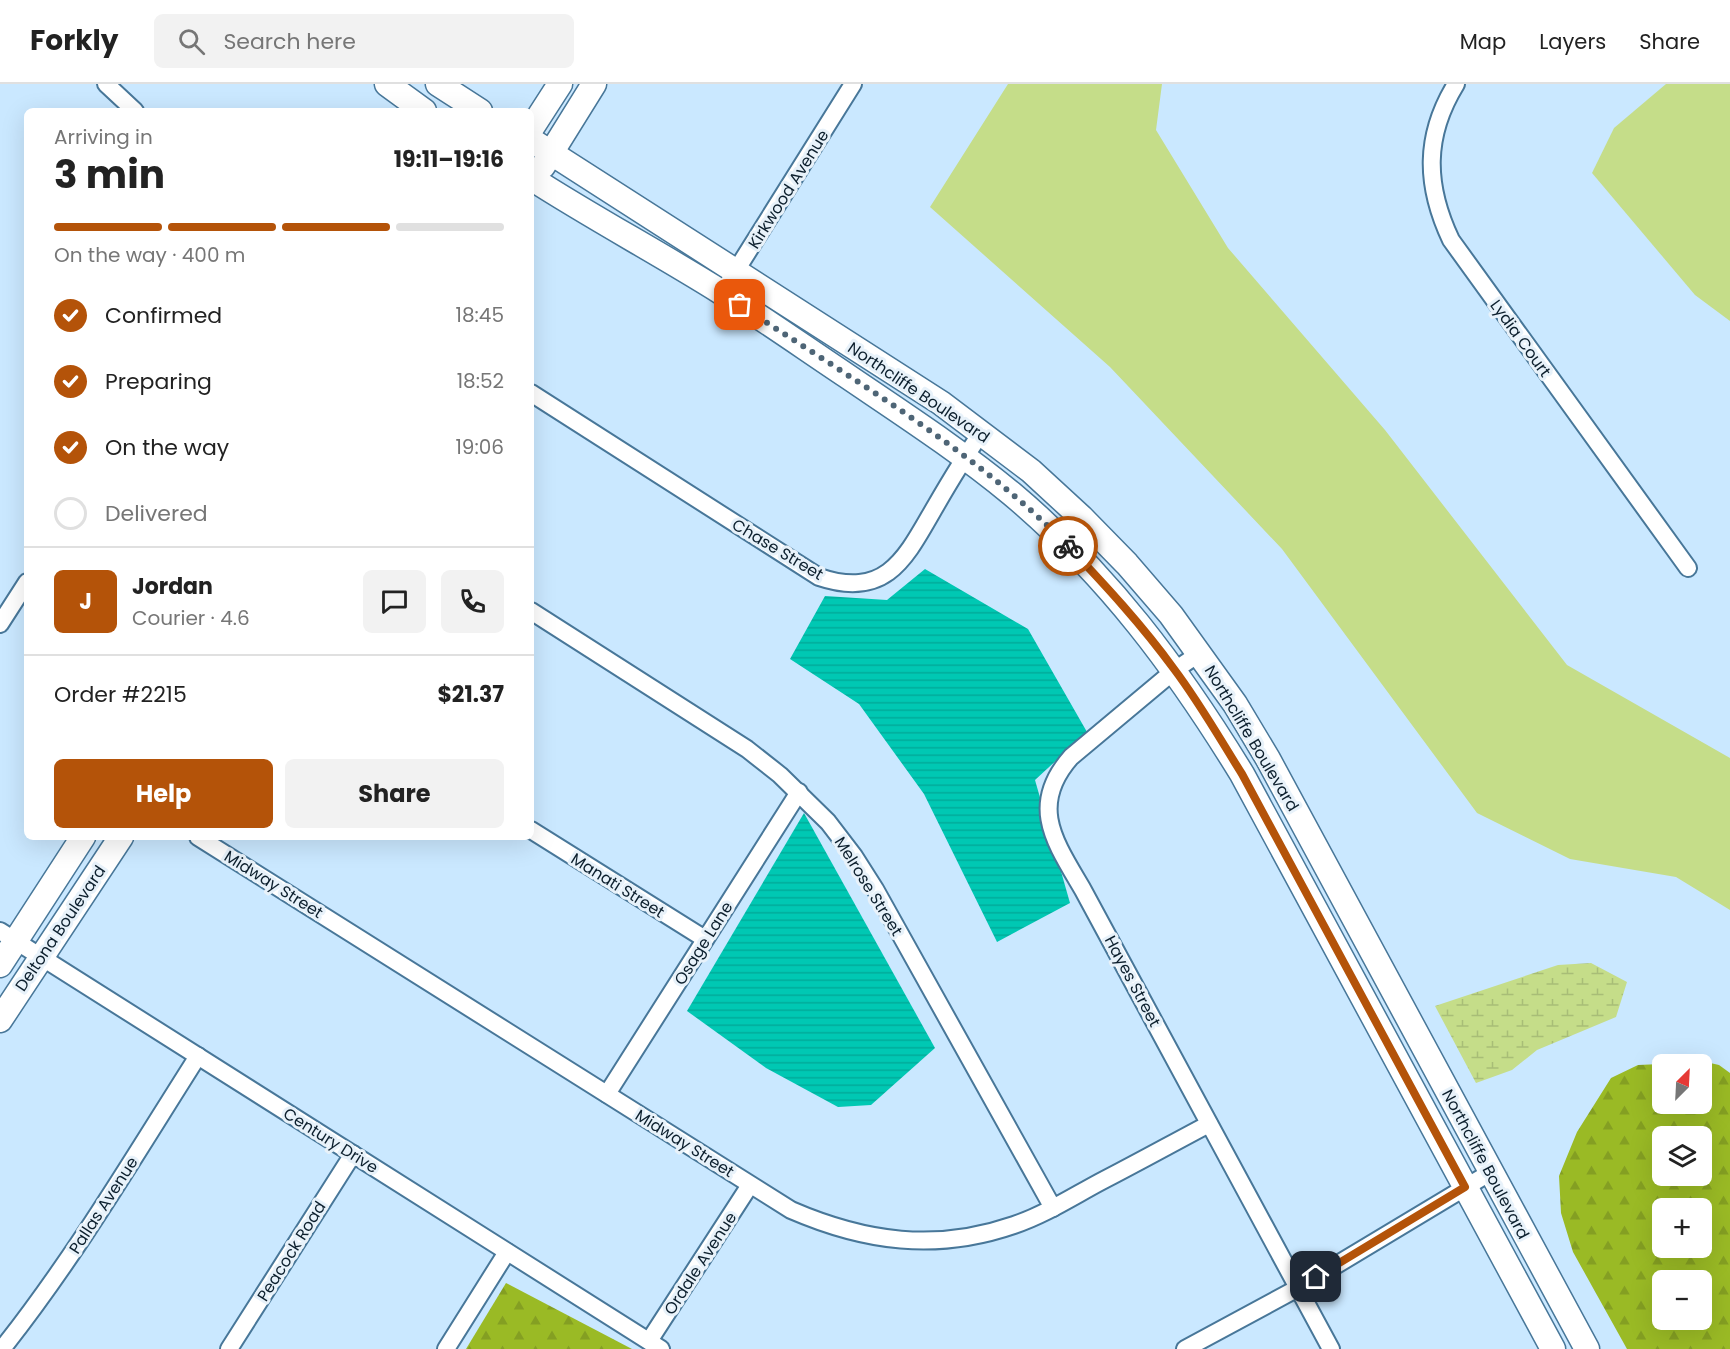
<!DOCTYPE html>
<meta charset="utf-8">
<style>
:root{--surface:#fff;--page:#f2f2f2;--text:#222;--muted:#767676;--line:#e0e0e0;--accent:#b45309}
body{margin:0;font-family:Poppins,sans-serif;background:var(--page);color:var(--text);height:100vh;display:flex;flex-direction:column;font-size:22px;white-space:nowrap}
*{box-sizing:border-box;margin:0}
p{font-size:20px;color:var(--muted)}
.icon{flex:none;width:33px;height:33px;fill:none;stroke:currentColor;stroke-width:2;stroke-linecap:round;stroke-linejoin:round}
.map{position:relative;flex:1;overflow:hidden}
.sheet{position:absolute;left:24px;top:24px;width:510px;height:732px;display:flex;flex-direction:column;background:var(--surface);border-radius:9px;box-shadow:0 6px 24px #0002}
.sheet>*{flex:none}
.needle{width:39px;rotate:24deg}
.buttons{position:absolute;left:1652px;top:970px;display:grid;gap:12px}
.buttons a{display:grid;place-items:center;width:60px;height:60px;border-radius:9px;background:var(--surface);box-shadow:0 6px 24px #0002;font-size:30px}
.pin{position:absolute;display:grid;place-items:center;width:51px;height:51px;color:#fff;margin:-26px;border-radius:12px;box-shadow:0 3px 9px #0006}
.courier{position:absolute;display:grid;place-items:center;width:60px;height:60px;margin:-30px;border:4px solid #b45309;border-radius:50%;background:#fff;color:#222;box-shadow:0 2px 8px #0007}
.summary em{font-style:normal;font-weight:700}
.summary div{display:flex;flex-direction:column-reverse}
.summary{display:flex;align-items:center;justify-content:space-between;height:102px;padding:0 30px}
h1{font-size:39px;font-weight:700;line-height:45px}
.bar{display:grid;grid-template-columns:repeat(4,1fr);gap:9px 6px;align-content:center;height:72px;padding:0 30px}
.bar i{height:8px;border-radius:4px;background:var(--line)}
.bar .selected{background:var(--accent)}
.bar p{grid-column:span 4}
.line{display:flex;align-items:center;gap:15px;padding:0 30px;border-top:2px solid var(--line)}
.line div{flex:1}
.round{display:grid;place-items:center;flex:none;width:63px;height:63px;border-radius:9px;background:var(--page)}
ol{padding:0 30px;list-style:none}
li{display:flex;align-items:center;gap:18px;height:66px}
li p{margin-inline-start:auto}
li .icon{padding:6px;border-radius:50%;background:var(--accent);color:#fff;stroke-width:4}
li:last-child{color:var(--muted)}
li i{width:33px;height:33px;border:3px solid var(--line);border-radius:50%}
.cta{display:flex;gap:12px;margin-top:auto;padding:12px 30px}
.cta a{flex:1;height:69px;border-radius:9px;background:var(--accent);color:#fff;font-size:24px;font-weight:700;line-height:69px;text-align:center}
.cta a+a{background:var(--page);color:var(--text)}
header{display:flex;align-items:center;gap:36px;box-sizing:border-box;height:84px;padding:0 30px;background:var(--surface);border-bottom:2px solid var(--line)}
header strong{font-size:28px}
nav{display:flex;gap:33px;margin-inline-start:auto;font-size:21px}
.search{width:420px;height:54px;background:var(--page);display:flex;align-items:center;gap:15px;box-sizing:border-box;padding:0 21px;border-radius:9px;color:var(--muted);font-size:22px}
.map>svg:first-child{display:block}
.grass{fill:#c5dd89}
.forest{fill:url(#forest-firs);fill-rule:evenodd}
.wetland{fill:url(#wetland-marsh)}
.water{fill:url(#water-rules)}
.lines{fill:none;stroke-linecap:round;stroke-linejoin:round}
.street-casing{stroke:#487799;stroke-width:20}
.secondary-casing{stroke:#487799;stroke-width:27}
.street{stroke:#fff;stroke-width:16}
.secondary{stroke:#fff;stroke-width:24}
.done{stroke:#4e6576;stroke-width:6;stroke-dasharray:0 10.8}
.route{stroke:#b45309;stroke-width:8}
.labels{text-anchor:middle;stroke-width:6;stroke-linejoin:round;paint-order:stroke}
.street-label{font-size:16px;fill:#0c1f2d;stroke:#e8f2fa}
</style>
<header>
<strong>Forkly</strong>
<div class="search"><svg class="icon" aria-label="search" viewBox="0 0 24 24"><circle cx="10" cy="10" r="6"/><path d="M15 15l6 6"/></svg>Search here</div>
<nav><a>Map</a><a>Layers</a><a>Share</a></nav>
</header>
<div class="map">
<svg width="1730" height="1265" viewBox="0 0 1730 1265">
<defs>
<pattern id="forest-firs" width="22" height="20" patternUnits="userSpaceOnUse" patternTransform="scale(1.5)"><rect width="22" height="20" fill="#9aba25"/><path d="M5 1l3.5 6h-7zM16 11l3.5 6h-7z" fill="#849f22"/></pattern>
<pattern id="wetland-marsh" width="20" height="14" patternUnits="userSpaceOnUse" patternTransform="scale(1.5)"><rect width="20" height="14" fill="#c5dd89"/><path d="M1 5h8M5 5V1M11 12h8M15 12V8" fill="none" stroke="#a8bd77"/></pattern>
<pattern id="water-rules" width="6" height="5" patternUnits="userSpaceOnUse" patternTransform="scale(1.5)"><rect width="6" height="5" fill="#00c8b3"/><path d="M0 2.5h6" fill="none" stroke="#01ab9a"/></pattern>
</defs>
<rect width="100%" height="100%" fill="#cae8ff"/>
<g class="grass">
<polygon points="1008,0 1162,0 1156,46 1228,164 1385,346 1567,581 1730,674 1730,826 1676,793 1570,775 1477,729 1282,465 1110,283 930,123"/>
<polygon points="1666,0 1730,0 1730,237 1695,211 1592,89 1614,44"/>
</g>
<g class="forest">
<path d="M 1706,978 L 1719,981 L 1730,989 L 1730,1265 L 1627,1265 L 1573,1168 L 1561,1129 L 1559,1092 L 1577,1048 L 1611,994 L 1638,981 ZM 1662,981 L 1701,981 L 1701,1020 L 1662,1020 ZM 1662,1053 L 1701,1053 L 1701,1092 L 1662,1092 ZM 1662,1125 L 1701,1125 L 1701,1164 L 1662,1164 ZM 1662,1197 L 1701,1197 L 1701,1236 L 1662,1236 Z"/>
<polygon points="506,1199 632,1265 466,1265"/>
</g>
<polygon class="wetland" points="1591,879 1627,898 1616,933 1537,966 1512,986 1476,999 1435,922 1558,881"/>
<g class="water">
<polygon points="925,485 1028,545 1087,648 1035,696 1070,819 997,858 924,710 859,620 790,575 825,512 887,516"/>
<polygon points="804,729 935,964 871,1021 838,1023 766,984 687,927"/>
</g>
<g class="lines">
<g class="street-casing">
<g id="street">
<polyline points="106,0 135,27"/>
<path d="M 1456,0 C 1424,52 1425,101 1451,156 L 1688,484"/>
<polyline points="722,209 853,0"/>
<path d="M 531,309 L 819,493 C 887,516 906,473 935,423 C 950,397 965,372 982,348"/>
<polyline points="531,527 747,665 780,691 828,738 854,772 875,805 1053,1124"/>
<polyline points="0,540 27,498"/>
<path d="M 1200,569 L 1175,586 L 1071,673 C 1028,722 1055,758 1083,806 L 1331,1265"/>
<polyline points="531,746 705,855"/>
<path d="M 198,753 L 791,1126 C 865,1158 936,1168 1014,1141 C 1044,1131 1072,1113 1100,1098 C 1137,1079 1173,1059 1209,1040"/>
<polyline points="0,847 661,1265"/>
<polyline points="607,1010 799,708"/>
<polyline points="649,1257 750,1101"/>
<path d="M 2,1265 C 75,1173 135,1071 198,972"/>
<polyline points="229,1265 353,1070"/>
<polyline points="446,1265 507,1168"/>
<polyline points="1185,1265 1298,1204 1491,1088"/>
</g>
</g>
<g class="secondary-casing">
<g id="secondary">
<polyline points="387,0 424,27"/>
<polyline points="438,0 480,27"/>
<polyline points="531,45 560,0"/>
<polyline points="531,56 941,319 1031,387 1081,433 1127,480 1171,531 1235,620 1268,675 1587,1265"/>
<polyline points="543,82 594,0"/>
<path d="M 531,94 C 593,134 659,169 721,208 C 764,235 805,264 847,292 C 903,330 960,367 1012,410 C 1108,491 1177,584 1242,690 L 1553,1265"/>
<polyline points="0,881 83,753"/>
<polyline points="0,936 121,753"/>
</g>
</g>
<use href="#street" class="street"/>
<use href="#secondary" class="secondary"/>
</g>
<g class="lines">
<path class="done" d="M 740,221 C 850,294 976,367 1068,462"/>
<path class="route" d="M 1068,462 C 1106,502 1142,541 1174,585 C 1199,618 1220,655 1242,690 L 1465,1103 L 1316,1193"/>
</g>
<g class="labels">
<g class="street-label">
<text transform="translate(788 105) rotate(-58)" y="6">Kirkwood Avenue</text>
<text transform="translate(1521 254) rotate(54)" y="6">Lydia Court</text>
<text transform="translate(919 308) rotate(34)" y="6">Northcliffe Boulevard</text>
<text transform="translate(778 465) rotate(31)" y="6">Chase Street</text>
<text transform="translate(1252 654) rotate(59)" y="6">Northcliffe Boulevard</text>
<text transform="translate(274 800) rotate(32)" y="6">Midway Street</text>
<text transform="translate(618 801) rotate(32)" y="6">Manati Street</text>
<text transform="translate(869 802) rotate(58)" y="6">Melrose Street</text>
<text transform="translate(60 844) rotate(-56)" y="6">Deltona Boulevard</text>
<text transform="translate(703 859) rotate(-58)" y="6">Osage Lane</text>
<text transform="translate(1133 897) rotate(62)" y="6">Hayes Street</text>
<text transform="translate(331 1056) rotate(32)" y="6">Century Drive</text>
<text transform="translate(685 1059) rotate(32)" y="6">Midway Street</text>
<text transform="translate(1486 1080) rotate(62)" y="6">Northcliffe Boulevard</text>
<text transform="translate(103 1121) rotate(-57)" y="6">Pallas Avenue</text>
<text transform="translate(291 1167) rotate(-58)" y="6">Peacock Road</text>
<text transform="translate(700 1179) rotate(-57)" y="6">Ordale Avenue</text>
</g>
</g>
</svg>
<div class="buttons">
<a><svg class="needle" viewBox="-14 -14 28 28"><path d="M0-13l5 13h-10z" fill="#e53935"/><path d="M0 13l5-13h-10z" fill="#767676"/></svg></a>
<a><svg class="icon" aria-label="layers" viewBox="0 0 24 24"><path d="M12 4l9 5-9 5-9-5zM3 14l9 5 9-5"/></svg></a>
<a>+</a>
<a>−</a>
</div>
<div class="pin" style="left:740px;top:221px;background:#ea580c"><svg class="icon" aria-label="bag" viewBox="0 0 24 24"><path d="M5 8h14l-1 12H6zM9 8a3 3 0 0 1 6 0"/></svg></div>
<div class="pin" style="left:1316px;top:1193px;background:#1f2937"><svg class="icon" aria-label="home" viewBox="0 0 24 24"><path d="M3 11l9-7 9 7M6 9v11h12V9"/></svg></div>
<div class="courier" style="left:1068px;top:462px"><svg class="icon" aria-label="bike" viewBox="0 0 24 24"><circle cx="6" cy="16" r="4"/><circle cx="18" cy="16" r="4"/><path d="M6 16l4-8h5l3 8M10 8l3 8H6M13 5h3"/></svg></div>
<section class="sheet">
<div class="summary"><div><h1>3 min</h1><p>Arriving in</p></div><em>19:11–19:16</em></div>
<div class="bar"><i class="selected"></i><i class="selected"></i><i class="selected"></i><i></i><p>On the way · 400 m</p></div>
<ol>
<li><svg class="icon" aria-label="check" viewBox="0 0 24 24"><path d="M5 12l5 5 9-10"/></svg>Confirmed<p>18:45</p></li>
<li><svg class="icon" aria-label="check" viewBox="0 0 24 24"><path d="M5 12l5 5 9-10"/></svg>Preparing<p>18:52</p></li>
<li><svg class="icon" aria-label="check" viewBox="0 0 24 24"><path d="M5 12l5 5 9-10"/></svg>On the way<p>19:06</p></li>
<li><i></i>Delivered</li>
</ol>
<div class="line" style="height:108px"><b class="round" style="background:var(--accent);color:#fff">J</b><div><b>Jordan</b><p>Courier · 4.6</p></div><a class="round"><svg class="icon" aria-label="chat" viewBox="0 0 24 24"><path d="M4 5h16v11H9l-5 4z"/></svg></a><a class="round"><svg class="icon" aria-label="phone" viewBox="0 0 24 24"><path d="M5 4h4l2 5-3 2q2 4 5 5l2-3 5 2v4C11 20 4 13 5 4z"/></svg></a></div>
<div class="line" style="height:78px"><div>Order #2215</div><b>$21.37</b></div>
<div class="cta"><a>Help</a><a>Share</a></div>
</section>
</div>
